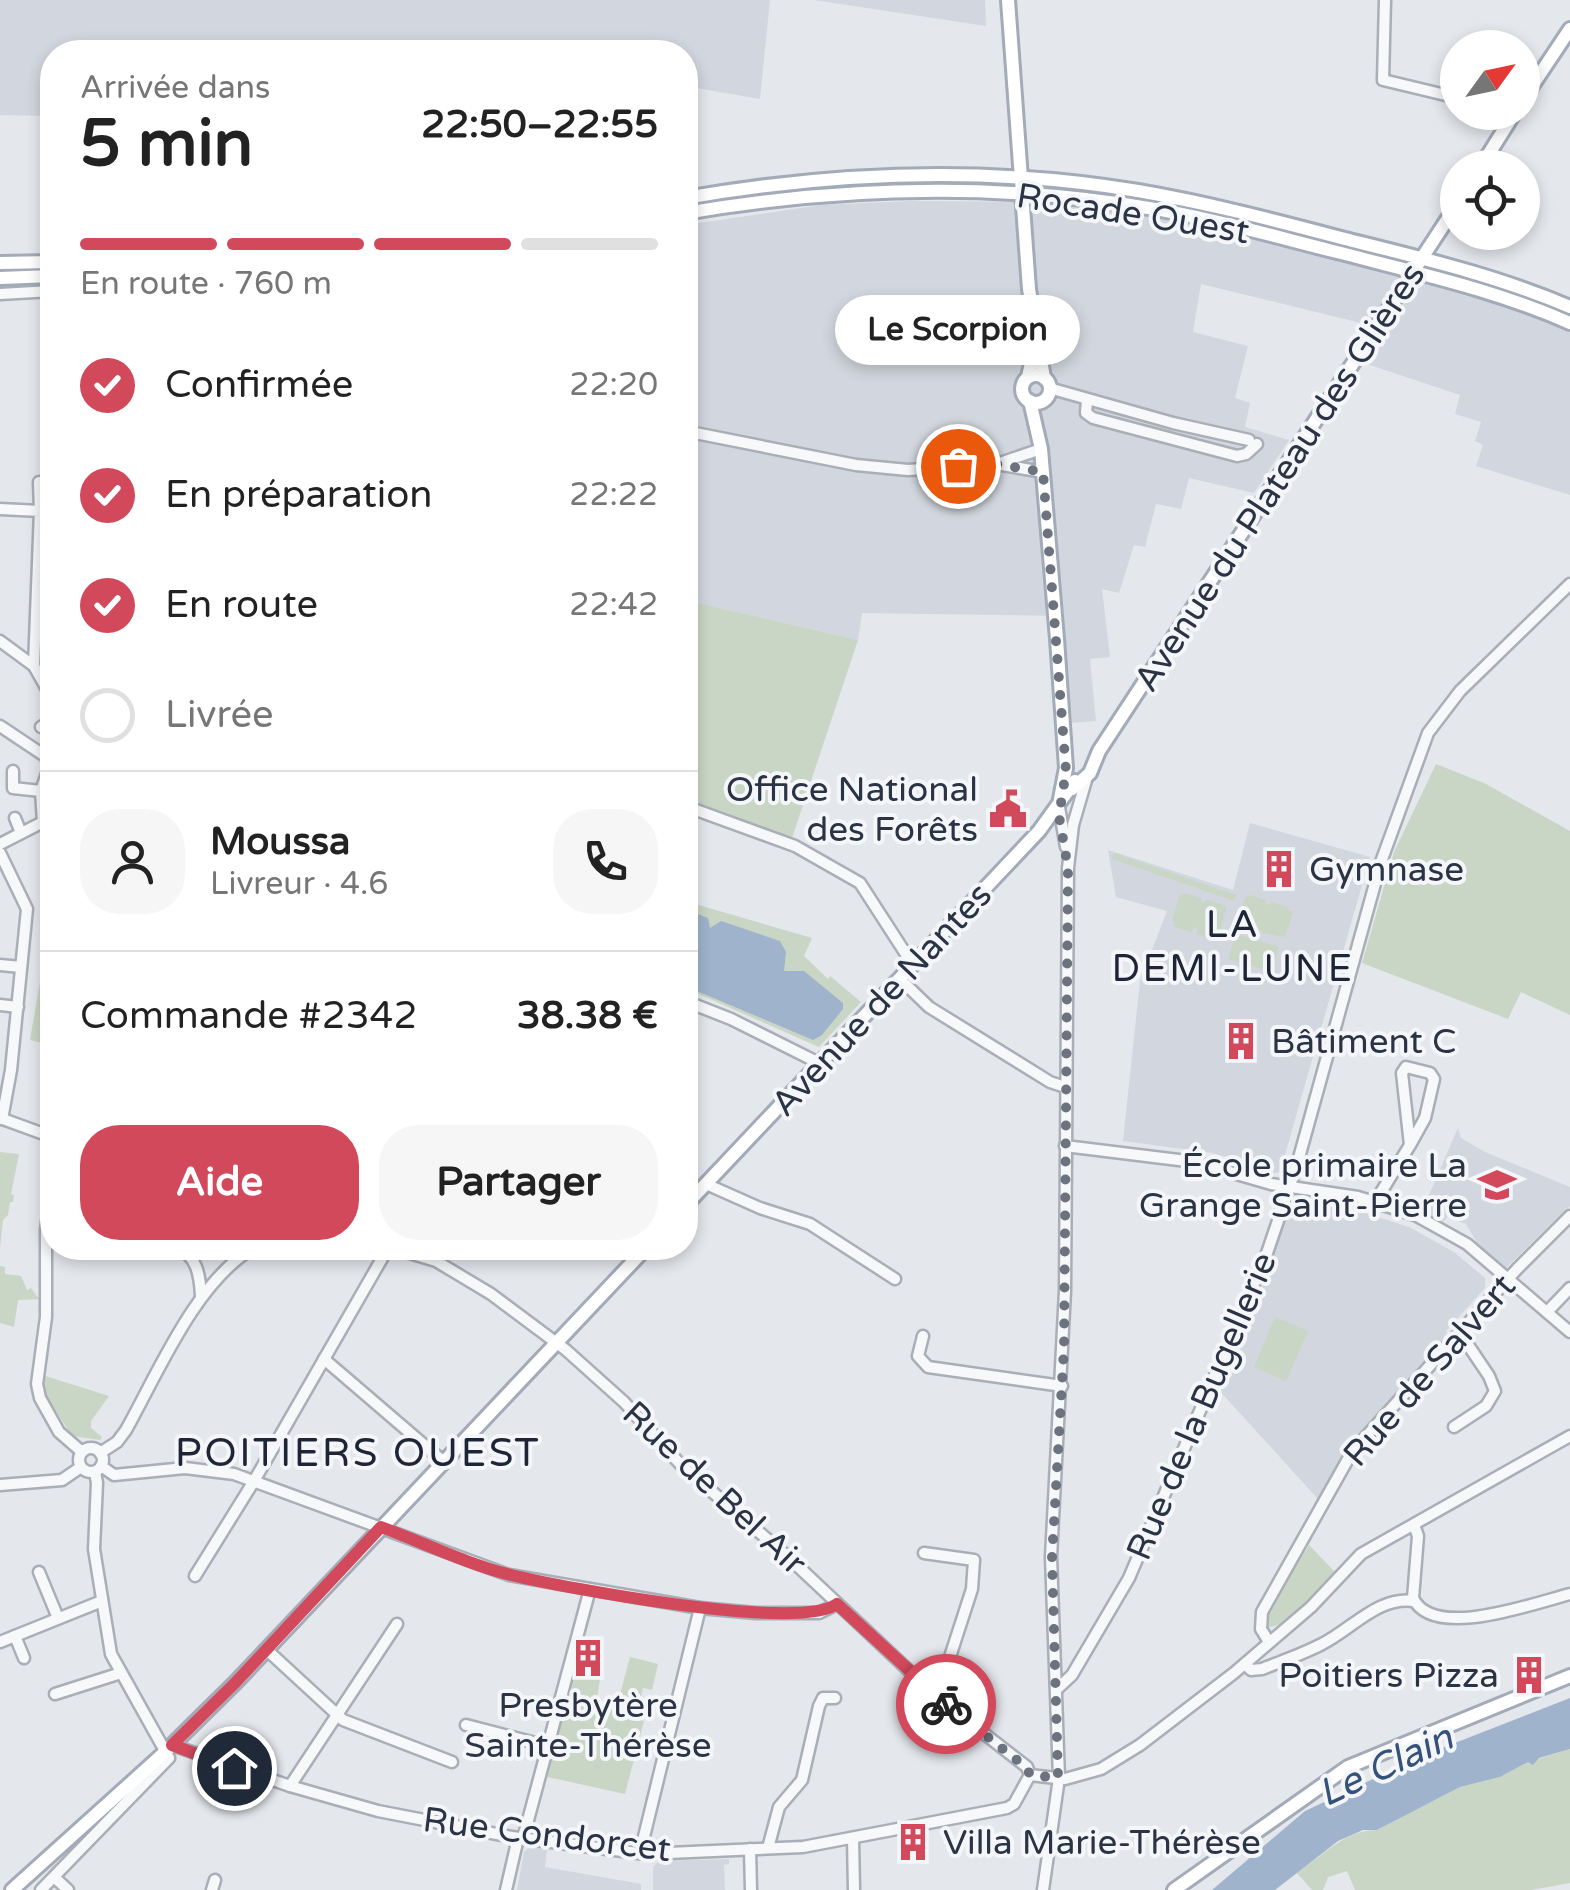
<!DOCTYPE html>
<html lang="fr">
<meta charset="utf-8">
<style>
:root{--surface:#fff;--page:#f6f6f6;--text:#222;--muted:#767676;--line:#e0e0e0;--accent:#d1495b}
body{margin:0;font-family:"Varela Round",sans-serif;background:var(--page);color:var(--text);height:100vh;display:flex;flex-direction:column;font-size:38px;white-space:nowrap}
*{box-sizing:border-box;margin:0}
p{font-size:32px;color:var(--muted)}
.icon{flex:none;width:55px;height:55px;fill:none;stroke:currentColor;stroke-width:2;stroke-linecap:round;stroke-linejoin:round}
.map{position:relative;flex:1;overflow:hidden}
.drawer{position:absolute;left:40px;top:40px;width:658px;height:1220px;display:flex;flex-direction:column;background:var(--surface);border-radius:40px;box-shadow:0 5px 15px #0003}
.drawer>*{flex:none}
.needle{width:65px;rotate:57deg}
.tools{position:absolute;left:1440px;top:30px;display:grid;gap:20px}
.tools a{display:grid;place-items:center;width:100px;height:100px;border-radius:50%;background:var(--surface);box-shadow:0 5px 15px #0003;font-size:50px}
.pin{position:absolute;display:grid;place-items:center;width:85px;height:85px;color:#fff;margin:-42px;border:5px solid #fff;border-radius:50%;box-shadow:0 2px 10px #0007}
.courier{position:absolute;display:grid;place-items:center;width:100px;height:100px;margin:-50px;border:8px solid #d1495b;border-radius:50%;background:#fff;color:#222;box-shadow:0 2px 12px #0007}
.bubble{position:absolute;height:70px;border-radius:35px;background:var(--surface);box-shadow:0 5px 15px #0003;font-size:32px;font-weight:800;line-height:70px;text-align:center}
.headline em{font-style:normal;font-weight:800}
.headline div{display:flex;flex-direction:column-reverse}
.headline{display:flex;align-items:center;justify-content:space-between;height:170px;padding:0 40px}
h1{font-size:65px;font-weight:800;line-height:75px}
.bar{display:grid;grid-template-columns:repeat(4,1fr);gap:15px 10px;align-content:center;height:120px;padding:0 40px}
.bar i{height:12px;border-radius:8px;background:var(--line)}
.bar .active{background:var(--accent)}
.bar p{grid-column:span 4}
.line{display:flex;align-items:center;gap:25px;padding:0 40px;border-top:2px solid var(--line)}
.line div{flex:1}
.round{display:grid;place-items:center;flex:none;width:105px;height:105px;border-radius:40px;background:var(--page)}
ol{padding:0 40px;list-style:none}
li{display:flex;align-items:center;gap:30px;height:110px}
li p{margin-inline-start:auto}
li .icon{padding:10px;border-radius:50%;background:var(--accent);color:#fff;stroke-width:4}
li:last-child{color:var(--muted)}
li i{width:55px;height:55px;border:5px solid var(--line);border-radius:50%}
.primary-button{display:flex;gap:20px;margin-top:auto;padding:20px 40px}
.primary-button a{flex:1;height:115px;border-radius:40px;background:var(--accent);color:#fff;font-size:40px;font-weight:800;line-height:115px;text-align:center}
.primary-button a+a{background:var(--page);color:var(--text)}
.map>svg:first-child{display:block}
.built{fill:#d2d6de}
.green{fill:#c9d6c5}
.water{fill:#9fb4cc}
.lines{fill:none;stroke-linecap:round;stroke-linejoin:round}
.minor-casing{stroke:#a9aeb7;stroke-width:15}
.major-casing{stroke:#a3abb8;stroke-width:18}
.minor{stroke:#f7f8fa;stroke-width:10}
.major{stroke:#fff;stroke-width:12}
.done{stroke:#6c737f;stroke-width:10;stroke-dasharray:0 18}
.route{stroke:#d1495b;stroke-width:12}
.labels{text-anchor:middle;stroke-width:8;stroke-linejoin:round;paint-order:stroke}
.street-label{font-size:35px;fill:#2b3445;stroke:#f4f6f9}
.poi-label{font-size:35px;fill:#2b3445;stroke:#f4f6f9;text-anchor:end}
.neighbourhood-label{font-size:38px;letter-spacing:2.5px;fill:#1d2536;stroke:#f4f6f9}
.water-label{font-size:38px;font-style:italic;fill:#34527a;stroke:#f4f6f9}
.quarter-label{font-size:40px;letter-spacing:2.5px;fill:#1d2536;stroke:#f4f6f9}
</style>
<div class="map">
<svg width="1570" height="1890" viewBox="0 0 1570 1890">
<rect width="100%" height="100%" fill="#e4e7ec"/>
<g class="built">
<polygon points="0,0 770,0 760,99 685,86 685,52 52,52 52,116 0,115"/>
<polygon points="814,0 985,0 986,26"/>
<polygon points="912,201 1058,202 1181,221 1449,288 1537,317 1570,332 1570,495 1476,466 1483,445 1475,441 1481,422 1455,414 1460,395 1367,364 1386,337 1365,324 1201,284 1193,332 1248,346 1235,398 1250,403 1245,427 1289,440 1254,493 1189,478 1181,509 1156,504 1145,547 1134,545 1119,593 1102,589 1110,657 1090,659 1096,721 1072,723 1062,616 862,613 858,640 685,600 685,225 821,205"/>
<polygon points="1250,823 1370,857 1280,1172 1275,1173 1213,1153 1123,1141 1140,981 1167,911 1116,897 1108,850 1233,890"/>
<polygon points="1458,1128 1461,1138 1485,1152 1570,1187 1570,1206 1506,1268 1480,1248 1466,1224 1447,1217 1443,1222 1422,1211"/>
<polygon points="1296,1201 1359,1211 1409,1227 1454,1252 1485,1278 1485,1288 1446,1331 1449,1337 1346,1449 1318,1499 1216,1387 1292,1205"/>
<polygon points="531,1846 547,1848 545,1867 641,1884 641,1890 517,1890 524,1852"/>
<polygon points="729,1859 729,1864 724,1865 725,1890 653,1890 653,1867 659,1861"/>
</g>
<g class="green">
<polygon points="685,600 858,640 792,838 685,801"/>
<polygon points="1436,764 1486,784 1570,831 1570,1015 1521,992 1508,1019 1362,963 1394,852"/>
<polygon points="1114,853 1236,895 1234,901 1112,859"/>
<polygon points="1184,893 1201,898 1201,902 1205,903 1206,900 1224,905 1226,909 1219,934 1216,934 1214,939 1196,934 1198,929 1194,927 1192,932 1174,927 1175,922 1172,921 1179,896"/>
<polygon points="1249,895 1266,900 1266,904 1270,905 1272,902 1289,907 1288,910 1293,912 1285,937 1262,933 1262,930 1240,927 1237,923 1245,898"/>
<polygon points="685,901 812,938 804,956 828,979 830,976 861,1002 819,1047 685,988"/>
<polygon points="52,916 52,1045 30,1040 48,936 44,927"/>
<polygon points="1236,934 1279,947 1272,972 1228,959"/>
<polygon points="0,1152 19,1154 11,1194 14,1195 13,1202 10,1202 8,1215 3,1220 0,1248"/>
<polygon points="0,1266 5,1267 5,1274 21,1276 27,1290 31,1288 39,1299 18,1300 14,1327 0,1323"/>
<polygon points="1275,1317 1308,1331 1286,1381 1254,1367"/>
<polygon points="42,1375 109,1396 91,1421 91,1428 102,1437 100,1440 72,1436 45,1394"/>
<path d="M 1309,1545 L 1335,1572 C 1318,1591 1295,1625 1269,1627 C 1262,1606 1298,1566 1309,1545 Z"/>
<polygon points="630,1657 658,1664 652,1690 643,1688 635,1718 644,1721 625,1794 543,1776 574,1666 601,1673 597,1698 602,1705 601,1710 607,1712 619,1698"/>
<path d="M 1570,1749 L 1570,1883 L 1531,1890 L 1355,1890 L 1347,1871 L 1328,1877 L 1323,1890 L 1312,1890 L 1296,1872 C 1325,1856 1343,1830 1377,1830 L 1460,1787 L 1500,1777 L 1528,1762 Z"/>
</g>
<g class="water">
<polygon points="685,909 708,918 710,928 721,921 780,941 786,952 784,971 804,971 843,1003 843,1009 822,1035 813,1040 685,986"/>
<polygon points="1570,1698 1570,1749 1539,1758 1533,1765 1528,1762 1500,1777 1460,1787 1377,1830 1363,1830 1338,1841 1275,1890 1212,1890 1305,1811 1424,1755"/>
</g>
<g class="lines">
<g class="minor-casing">
<g id="minor">
<polyline points="1385,0 1383,80 1458,98"/>
<polyline points="0,294 52,291"/>
<polyline points="1049,388 1173,423 1249,440"/>
<polyline points="1087,400 1086,413 1093,418 1237,456 1246,454 1257,444"/>
<polyline points="685,431 856,465 908,470 996,464 1043,472"/>
<polyline points="997,464 1041,449"/>
<polyline points="39,482 40,511"/>
<polyline points="0,509 40,511 34,666 52,698"/>
<polyline points="0,641 34,666"/>
<polyline points="0,726 51,760"/>
<polyline points="41,727 52,720"/>
<polyline points="13,771 13,788 41,791"/>
<polyline points="685,806 795,846 860,883 913,965"/>
<polyline points="1059,807 1066,847"/>
<polyline points="15,818 21,833"/>
<polyline points="0,844 43,822 41,791 52,759"/>
<polyline points="0,853 27,909 11,1070 2,1119"/>
<polyline points="0,965 21,967"/>
<polyline points="900,979 929,1007 1050,1082 1065,1087"/>
<polyline points="685,1001 731,1019 821,1064"/>
<polyline points="0,1005 18,1007"/>
<polyline points="0,1118 52,1137"/>
<polyline points="1065,1146 1195,1162 1271,1184 1358,1197 1415,1215 1467,1244 1570,1332"/>
<polyline points="52,1184 46,1230 46,1317 37,1384 40,1398 59,1432 82,1452"/>
<polyline points="706,1184 760,1208 810,1224 895,1279"/>
<polyline points="1375,1202 1410,1145 1402,1073 1406,1067 1430,1073 1434,1079 1425,1118 1410,1145"/>
<path d="M 177,1248 C 197,1255 200,1276 201,1296"/>
<polyline points="393,1248 436,1261 491,1294 566,1350 624,1402 681,1465 788,1557 937,1697 1027,1767 1030,1775 1065,1779 1101,1769 1140,1745 1234,1673 1311,1607 1361,1554 1570,1436"/>
<polyline points="1547,1312 1570,1288"/>
<polyline points="923,1336 918,1356 928,1367 1062,1386"/>
<polyline points="324,1359 444,1462"/>
<polyline points="1454,1427 1486,1406 1495,1391 1489,1376 1460,1333"/>
<circle cx="91" cy="1460" r="12"/>
<path d="M 100,1453 L 117,1442 L 126,1430 C 159,1371 195,1283 253,1248"/>
<polyline points="101,1466 114,1475 185,1468 234,1474 509,1575 700,1608 756,1613 819,1613 837,1604"/>
<polyline points="0,1485 62,1480 81,1467"/>
<path d="M 1414,1525 L 1418,1536 L 1413,1598 C 1433,1641 1534,1603 1570,1594"/>
<polyline points="924,1553 974,1560 972,1589 937,1697"/>
<polyline points="39,1572 58,1618"/>
<polyline points="195,1576 254,1481 388,1248"/>
<polyline points="15,1636 24,1658"/>
<polyline points="0,1642 102,1601"/>
<polyline points="1269,1642 1261,1629 1262,1612 1352,1452 1517,1269 1570,1216"/>
<polyline points="267,1650 343,1720 452,1762"/>
<path d="M 1245,1664 L 1251,1670 L 1262,1669 C 1282,1661 1303,1654 1322,1644 C 1352,1629 1378,1596 1414,1601"/>
<polyline points="1058,1688 1072,1675 1129,1578 1267,1253 1297,1165 1381,862 1428,733 1460,691 1570,584"/>
<polyline points="55,1694 121,1673"/>
<polyline points="466,1725 547,1746"/>
<polyline points="172,1745 290,1786 378,1811 512,1837 646,1854 803,1847 1007,1808 1014,1804 1030,1775"/>
<polyline points="290,1786 397,1624"/>
<polyline points="853,1838 854,1890"/>
<polyline points="523,1839 590,1589"/>
<polyline points="768,1848 779,1807 802,1780 819,1706 823,1698 835,1698"/>
<polyline points="750,1849 751,1890"/>
<polyline points="640,1853 700,1608"/>
<polyline points="54,1877 68,1890"/>
<polyline points="41,1890 169,1758 111,1654 94,1549 97,1483 95,1472"/>
<polyline points="212,1890 215,1880"/>
<polyline points="506,1890 518,1838"/>
<polyline points="1043,1890 1059,1778 1051,1557 1065,1291 1068,868 1073,825 1087,777"/>
</g>
</g>
<g class="major-casing">
<g id="major">
<polyline points="1008,0 1029,289 1044,378"/>
<polyline points="1522,101 1570,29"/>
<polyline points="1480,168 1515,112"/>
<path d="M 685,198 C 834,172 988,166 1138,191 C 1208,203 1277,221 1345,239 C 1421,258 1498,276 1570,307"/>
<path d="M 685,213 C 843,186 1002,182 1161,210 C 1223,221 1284,239 1345,254 C 1421,274 1498,291 1570,323"/>
<polyline points="0,263 52,262"/>
<polyline points="0,278 52,276"/>
<polyline points="1026,311 1031,363 1028,377"/>
<circle cx="1036" cy="389" r="14"/>
<polyline points="1030,401 1041,449 1057,639 1066,768 1060,799"/>
<polyline points="1072,789 1090,773 1099,751 1458,203"/>
<polyline points="685,1206 1039,831 1075,781"/>
<polyline points="12,1890 164,1753 235,1683 646,1248"/>
<polyline points="1174,1890 1348,1767 1570,1676"/>
</g>
</g>
<use href="#minor" class="minor"/>
<use href="#major" class="major"/>
</g>
<g class="lines">
<polyline class="done" points="946,1704 1027,1768 1030,1775 1058,1778 1052,1557 1064,1348 1068,868 1059,816 1066,771 1043,472 996,464 958,466"/>
<path class="route" d="M 234,1768 L 172,1745 L 235,1683 L 381,1527 C 424,1543 467,1564 511,1575 C 565,1588 799,1632 837,1604 L 946,1704"/>
</g>
<defs>
<g id="civic-bare" transform="scale(3)"><path d="M-.6-6.5H3V-4.5H.6V-3L4-1V1h2V6H-6V1h2V-1L-.6-3ZM-1.2 2.5V6h2.4V2.5Z" fill="#d1495b" stroke="#f4f6f9" stroke-width="2.5" paint-order="stroke"/></g>
<g id="building-bare" transform="scale(3)"><path d="M-4-6H4V6H1V3H-1V6H-4ZM-2.5-4.3h1.7v1.8h-1.7ZM.8-4.3h1.7v1.8H.8ZM-2.5-1h1.7V.8h-1.7ZM.8-1h1.7V.8H.8Z" fill="#d1495b" stroke="#f4f6f9" stroke-width="2.5" paint-order="stroke"/></g>
<g id="school-bare" transform="scale(3)"><path d="M0-5L7-2L0 1L-7-2ZM-4 1L0 2.5L4 1V4Q0 6-4 4Z" fill="#d1495b" stroke="#f4f6f9" stroke-width="2.5" paint-order="stroke"/></g>
</defs>
<g fill-rule="evenodd">
<use href="#civic-bare" x="1008" y="809"/>
<use href="#building-bare" x="1279" y="869"/>
<use href="#building-bare" x="1241" y="1041"/>
<use href="#school-bare" x="1497" y="1185"/>
<use href="#building-bare" x="588" y="1658"/>
<use href="#building-bare" x="1529" y="1675"/>
<use href="#building-bare" x="913" y="1842"/>
</g>
<g class="labels">
<g class="street-label">
<text transform="translate(1133 213) rotate(9)" y="12">Rocade Ouest</text>
<text transform="translate(1279 477) rotate(-57)" y="12">Avenue du Plateau des Glières</text>
<text transform="translate(881 999) rotate(-47)" y="12">Avenue de Nantes</text>
<text transform="translate(1429 1370) rotate(-49)" y="12">Rue de Salvert</text>
<text transform="translate(1201 1406) rotate(-67)" y="12">Rue de la Bugellerie</text>
<text transform="translate(715 1488) rotate(43)" y="12">Rue de Bel Air</text>
<text transform="translate(547 1834) rotate(7)" y="12">Rue Condorcet</text>
</g>
<g class="poi-label">
<text x="978" y="801">Office National<tspan x="978" dy="40">des Forêts</tspan></text>
<text x="1309" y="881" text-anchor="start">Gymnase</text>
<text x="1271" y="1053" text-anchor="start">Bâtiment C</text>
<text x="1467" y="1177">École primaire La<tspan x="1467" dy="40">Grange Saint-Pierre</tspan></text>
<text x="1499" y="1687">Poitiers Pizza</text>
<text x="588" y="1717" text-anchor="middle">Presbytère<tspan x="588" dy="40">Sainte-Thérèse</tspan></text>
<text x="943" y="1854" text-anchor="start">Villa Marie-Thérèse</text>
</g>
<g class="neighbourhood-label">
<text x="1233" y="937">LA<tspan x="1233" dy="44">DEMI-LUNE</tspan></text>
</g>
<g class="water-label">
<text transform="translate(1385 1765) rotate(-25)" y="13">Le Clain</text>
</g>
<g class="quarter-label">
<text x="358" y="1466">POITIERS OUEST</text>
</g>
</g>
</svg>
<div class="tools">
<a><svg class="needle" viewBox="-14 -14 28 28"><path d="M0-13l5 13h-10z" fill="#e53935"/><path d="M0 13l5-13h-10z" fill="#767676"/></svg></a>
<a><svg class="icon" aria-label="locate" viewBox="0 0 24 24"><circle cx="12" cy="12" r="6"/><path d="M12 2v4M12 18v4M2 12h4M18 12h4"/></svg></a>
</div>
<div class="pin" style="left:958px;top:466px;background:#ea580c"><svg class="icon" aria-label="bag" viewBox="0 0 24 24"><path d="M5 8h14l-1 12H6zM9 8a3 3 0 0 1 6 0"/></svg></div>
<div class="pin" style="left:234px;top:1768px;background:#1f2937"><svg class="icon" aria-label="home" viewBox="0 0 24 24"><path d="M3 11l9-7 9 7M6 9v11h12V9"/></svg></div>
<div class="courier" style="left:946px;top:1704px"><svg class="icon" aria-label="bike" viewBox="0 0 24 24"><circle cx="6" cy="16" r="4"/><circle cx="18" cy="16" r="4"/><path d="M6 16l4-8h5l3 8M10 8l3 8H6M13 5h3"/></svg></div>
<div class="bubble" style="left:835px;top:295px;width:245px">Le Scorpion</div>
<section class="drawer">
<div class="headline"><div><h1>5 min</h1><p>Arrivée dans</p></div><em>22:50–22:55</em></div>
<div class="bar"><i class="active"></i><i class="active"></i><i class="active"></i><i></i><p>En route · 760 m</p></div>
<ol>
<li><svg class="icon" aria-label="check" viewBox="0 0 24 24"><path d="M5 12l5 5 9-10"/></svg>Confirmée<p>22:20</p></li>
<li><svg class="icon" aria-label="check" viewBox="0 0 24 24"><path d="M5 12l5 5 9-10"/></svg>En préparation<p>22:22</p></li>
<li><svg class="icon" aria-label="check" viewBox="0 0 24 24"><path d="M5 12l5 5 9-10"/></svg>En route<p>22:42</p></li>
<li><i></i>Livrée</li>
</ol>
<div class="line" style="height:180px"><a class="round"><svg class="icon" aria-label="person" viewBox="0 0 24 24"><circle cx="12" cy="8" r="4"/><path d="M4 21q1-7 8-7t8 7"/></svg></a><div><b>Moussa</b><p>Livreur · 4.6</p></div><a class="round"><svg class="icon" aria-label="phone" viewBox="0 0 24 24"><path d="M5 4h4l2 5-3 2q2 4 5 5l2-3 5 2v4C11 20 4 13 5 4z"/></svg></a></div>
<div class="line" style="height:130px"><div>Commande #2342</div><b>38.38 €</b></div>
<div class="primary-button"><a>Aide</a><a>Partager</a></div>
</section>
</div>
